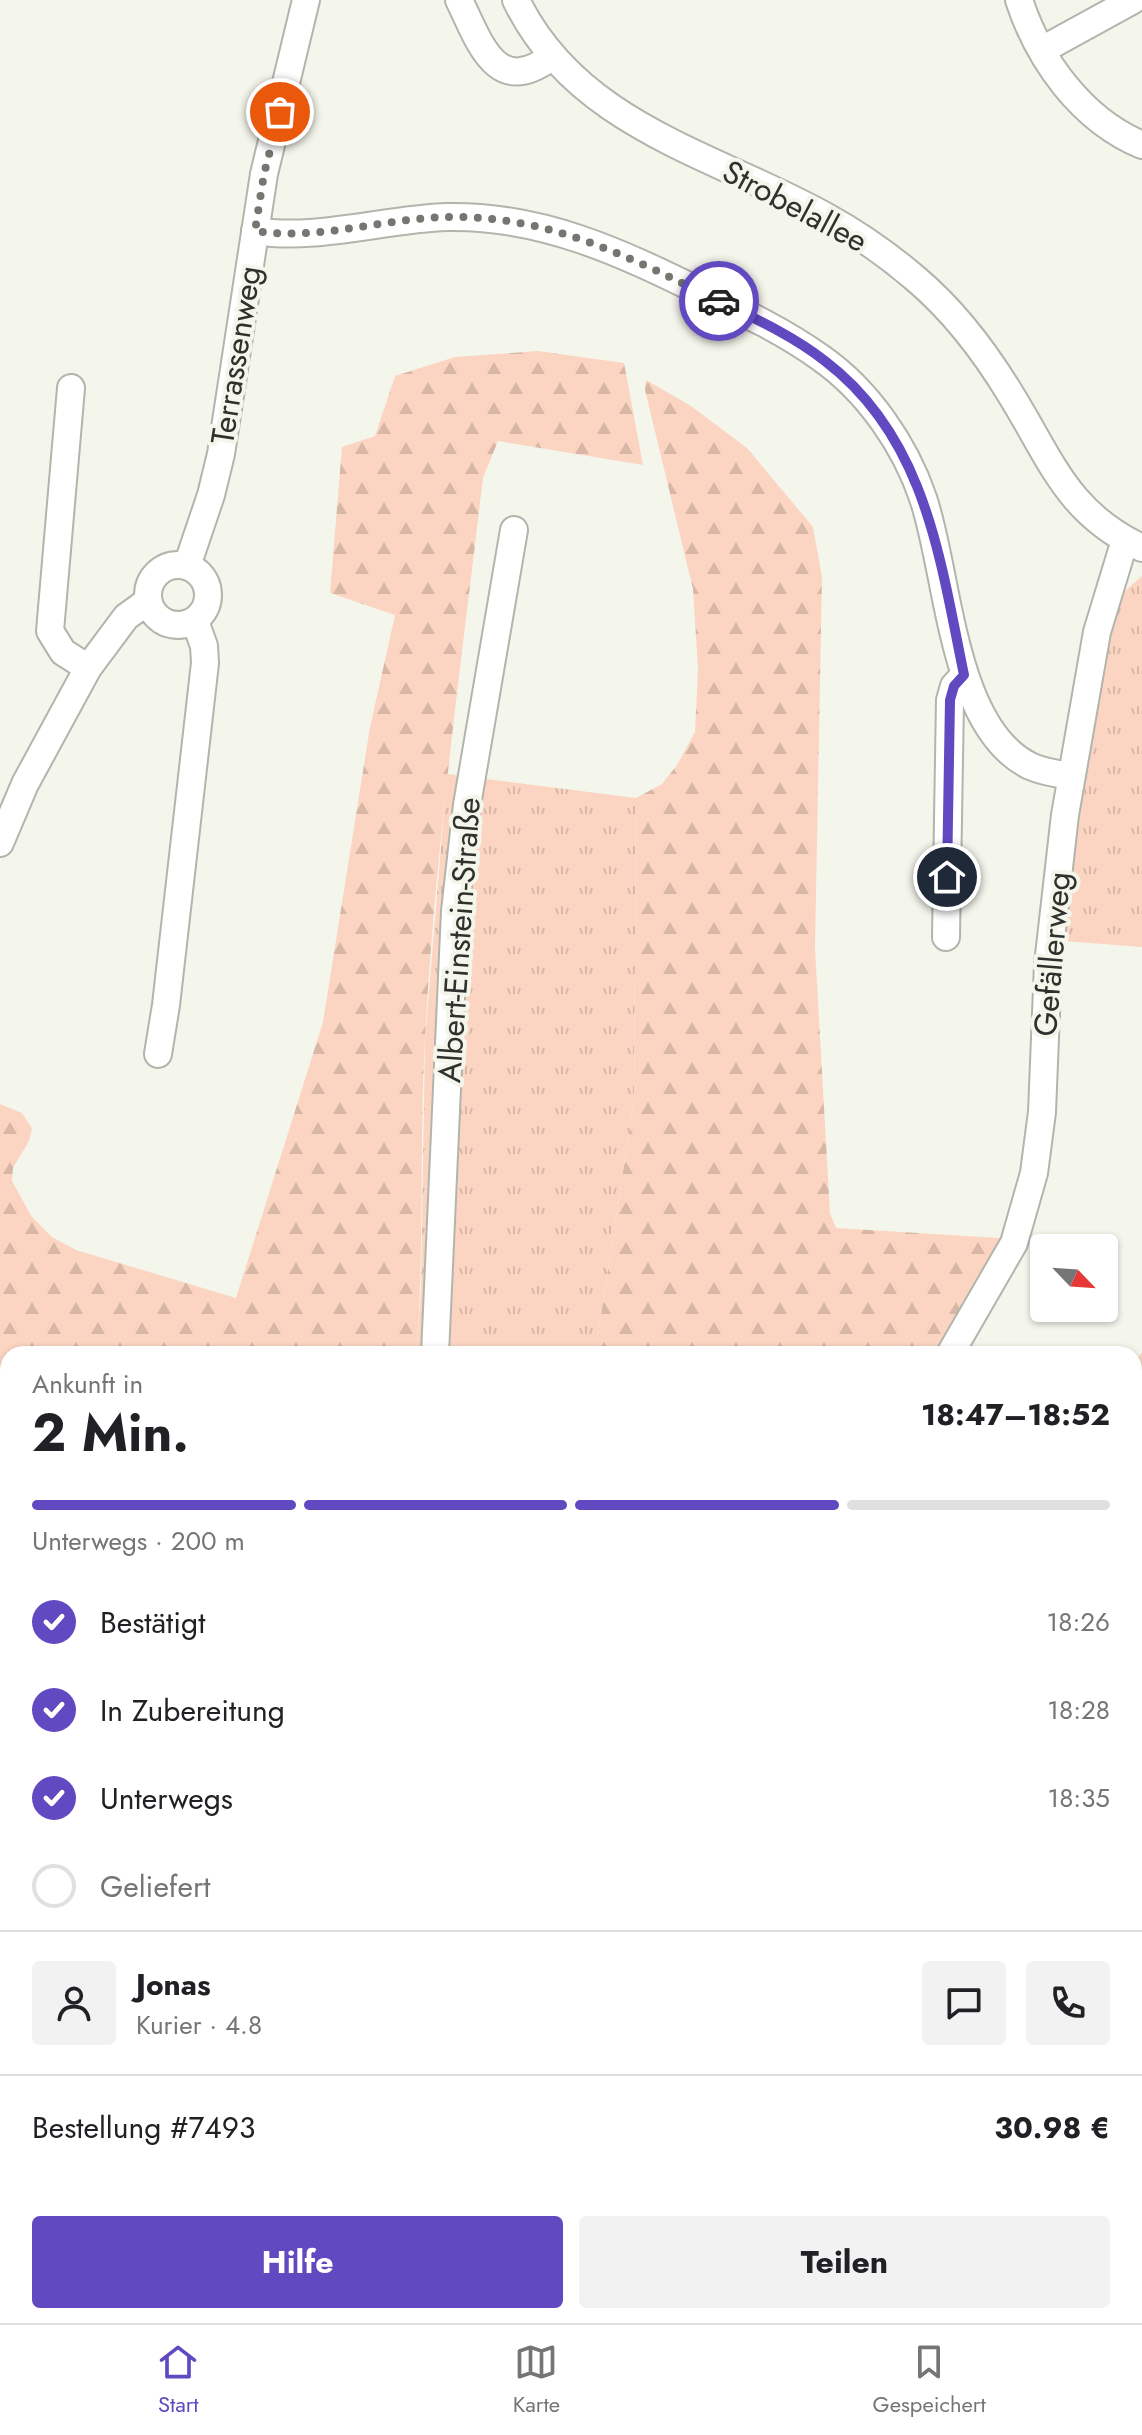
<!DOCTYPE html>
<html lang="de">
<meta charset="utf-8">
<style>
:root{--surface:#fff;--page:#f2f2f2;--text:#202124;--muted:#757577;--line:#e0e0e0;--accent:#6149c1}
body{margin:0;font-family:Jost,sans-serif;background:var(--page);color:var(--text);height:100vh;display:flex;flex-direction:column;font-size:30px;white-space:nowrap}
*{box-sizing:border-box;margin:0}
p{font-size:26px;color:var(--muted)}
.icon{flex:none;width:44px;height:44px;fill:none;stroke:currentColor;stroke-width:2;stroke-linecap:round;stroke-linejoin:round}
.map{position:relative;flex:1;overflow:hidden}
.sheet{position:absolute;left:0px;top:1346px;width:1142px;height:978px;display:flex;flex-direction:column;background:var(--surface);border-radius:24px 24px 0 0;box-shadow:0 2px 6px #0004}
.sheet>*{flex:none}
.needle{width:52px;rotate:115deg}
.controls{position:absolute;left:1030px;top:1234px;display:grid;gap:16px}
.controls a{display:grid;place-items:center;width:88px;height:88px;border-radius:8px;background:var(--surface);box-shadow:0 2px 6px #0004;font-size:40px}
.pin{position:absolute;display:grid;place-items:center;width:68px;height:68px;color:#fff;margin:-34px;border:4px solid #fff;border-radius:50%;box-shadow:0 2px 8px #0007}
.courier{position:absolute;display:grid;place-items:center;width:80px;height:80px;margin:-40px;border:6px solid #6149c1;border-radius:50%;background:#fff;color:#222;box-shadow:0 2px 10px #0007}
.head em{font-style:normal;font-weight:700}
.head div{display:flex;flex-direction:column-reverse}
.head{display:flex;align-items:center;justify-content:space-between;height:136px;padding:0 32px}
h1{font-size:52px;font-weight:700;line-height:60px}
.bar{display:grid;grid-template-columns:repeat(4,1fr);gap:12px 8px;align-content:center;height:96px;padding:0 32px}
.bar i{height:10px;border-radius:6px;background:var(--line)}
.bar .current{background:var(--accent)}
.bar p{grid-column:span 4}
.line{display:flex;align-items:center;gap:20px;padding:0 32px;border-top:2px solid var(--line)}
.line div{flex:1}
.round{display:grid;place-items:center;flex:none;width:84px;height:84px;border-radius:8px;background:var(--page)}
ol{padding:0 32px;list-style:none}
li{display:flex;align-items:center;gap:24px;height:88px}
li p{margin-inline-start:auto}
li .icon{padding:8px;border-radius:50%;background:var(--accent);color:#fff;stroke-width:4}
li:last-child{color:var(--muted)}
li i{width:44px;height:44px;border:4px solid var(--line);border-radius:50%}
.cta{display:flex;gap:16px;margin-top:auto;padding:16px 32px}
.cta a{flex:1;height:92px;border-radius:8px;background:var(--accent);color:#fff;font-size:32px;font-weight:700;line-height:92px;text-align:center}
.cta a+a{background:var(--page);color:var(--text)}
.dock{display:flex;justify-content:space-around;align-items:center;height:112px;border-top:2px solid var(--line);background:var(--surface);font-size:22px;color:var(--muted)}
.dock a{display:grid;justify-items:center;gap:4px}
.dock .current{color:var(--accent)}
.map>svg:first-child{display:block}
.grass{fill:url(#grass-tufts)}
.forest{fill:url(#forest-firs)}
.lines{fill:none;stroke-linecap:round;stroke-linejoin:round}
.stream{stroke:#92d2c8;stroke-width:7}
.minor-casing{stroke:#b3b4ab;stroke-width:30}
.secondary-casing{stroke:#b3b4ab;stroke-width:42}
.minor{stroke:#fff;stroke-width:26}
.secondary{stroke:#fff;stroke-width:38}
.done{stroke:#757670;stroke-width:8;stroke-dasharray:0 14.4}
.route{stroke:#6149c1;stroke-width:10}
.labels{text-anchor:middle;stroke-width:8;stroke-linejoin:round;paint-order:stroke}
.street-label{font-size:32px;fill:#30312d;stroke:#f4f6ec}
</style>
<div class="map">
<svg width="1142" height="2323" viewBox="0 0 1142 2323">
<defs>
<pattern id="grass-tufts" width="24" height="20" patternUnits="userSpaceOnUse" patternTransform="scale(2)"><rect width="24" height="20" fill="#fcd5c2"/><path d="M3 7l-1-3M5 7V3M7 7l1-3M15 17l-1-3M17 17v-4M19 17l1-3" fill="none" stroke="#d8b7a7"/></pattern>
<pattern id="forest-firs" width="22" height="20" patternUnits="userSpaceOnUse" patternTransform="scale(2)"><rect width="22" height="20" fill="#fcd5c2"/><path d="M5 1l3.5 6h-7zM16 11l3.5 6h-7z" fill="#d8b7a7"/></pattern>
</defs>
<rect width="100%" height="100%" fill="#f4f6ec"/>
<g class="grass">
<polygon points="1142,576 1142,947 1063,941 1082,775 1105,650 1119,596"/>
<polygon points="447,774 636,798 634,1101 595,1354 416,1354 421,1288 425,1040"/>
<polygon points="8,1734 8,1877 0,1870 0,1741"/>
<polygon points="0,1931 8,1939 8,1976 0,1967"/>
<polygon points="326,2316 400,2316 406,2323 331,2323"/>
<polygon points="454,2316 530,2316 533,2323 459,2323"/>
</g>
<g class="forest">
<path d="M 538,351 L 624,363 L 643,465 L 498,441 L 483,478 C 461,665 435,851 425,1039 C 419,1144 425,1249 416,1354 L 8,1354 L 8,1400 L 0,1402 L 0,1104 L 22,1113 L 32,1128 L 29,1141 L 13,1168 L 12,1181 L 32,1217 L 52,1237 L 76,1250 L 236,1298 L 323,1022 L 370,727 L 395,615 L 330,593 L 342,447 L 375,436 L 395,376 L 455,357 Z"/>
<polygon points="646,380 691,406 747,448 813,527 822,577 815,948 830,1213 836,1228 1000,1238 939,1354 595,1354 634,1101 636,798 662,784 677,765 695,732 698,669 693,589 645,390"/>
<polygon points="1142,1352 1142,2165 1136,2273 1142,2277 1142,2323 559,2323 556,2316 1134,2316 1134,1363"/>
<polygon points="0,1606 8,1616 8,1734 0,1741"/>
<polygon points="0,1967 8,1976 8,2316 326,2316 331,2323 0,2323"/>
</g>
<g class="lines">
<g class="stream">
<polyline points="0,1988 8,1995"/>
<polyline points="344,2316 350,2323"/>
</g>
<g class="minor-casing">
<g id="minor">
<path d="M 459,0 C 480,43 496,98 551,57"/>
<path d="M 516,0 C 577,126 714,154 827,217 C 858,234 888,255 916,279 C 955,312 985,352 1011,395 C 1052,461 1067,513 1142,548"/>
<path d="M 1019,0 C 1039,61 1082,120 1142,145"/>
<polyline points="1042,50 1133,0"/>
<path d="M 255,231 C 316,241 385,219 447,217 C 542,215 622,253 705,294 C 745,313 785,332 821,358 C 868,391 905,445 923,498 C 949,574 951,727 1030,766 C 1043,772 1058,774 1071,776"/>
<polyline points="71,388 50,631 63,652 88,668"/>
<circle cx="178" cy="595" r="30"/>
<polyline points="187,566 211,495 221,454 264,174 306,0"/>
<polyline points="0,843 25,784 88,668 126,617 148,601"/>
<polyline points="946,937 950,700 954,686 964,675"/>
<polyline points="158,1054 166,1005 205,663 204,646 195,621"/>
<polyline points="435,1354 455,911 467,805 514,530"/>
<polyline points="950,1354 1014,1243 1034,1173 1042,1112 1048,964 1065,815 1097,632 1125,540"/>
<polyline points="0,1580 8,1593"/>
<polyline points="800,2316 801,2323"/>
</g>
</g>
<g class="secondary-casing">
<g id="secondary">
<polyline points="0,1898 8,1906"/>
<polyline points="431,2316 437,2323"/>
</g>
</g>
<use href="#minor" class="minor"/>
<use href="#secondary" class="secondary"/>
</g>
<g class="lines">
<path class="done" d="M 280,112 L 264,174 L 255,231 C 318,241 385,218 449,217 C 549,215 631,258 719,301"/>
<path class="route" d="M 719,301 C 756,319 793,336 825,361 C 926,438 940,559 964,675 L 954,686 L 950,700 L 947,877"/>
</g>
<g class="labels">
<g class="street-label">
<text transform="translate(795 206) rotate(28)" y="11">Strobelallee</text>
<text transform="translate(236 355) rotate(-81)" y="11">Terrassenweg</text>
<text transform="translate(459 940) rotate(-86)" y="11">Albert-Einstein-Straße</text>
<text transform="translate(1052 954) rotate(-85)" y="11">Gefällerweg</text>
</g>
</g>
</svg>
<div class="controls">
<a><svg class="needle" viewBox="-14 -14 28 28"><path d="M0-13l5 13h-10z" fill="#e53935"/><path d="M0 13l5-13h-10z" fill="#757577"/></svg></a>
</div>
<div class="pin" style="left:280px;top:112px;background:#ea580c"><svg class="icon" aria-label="bag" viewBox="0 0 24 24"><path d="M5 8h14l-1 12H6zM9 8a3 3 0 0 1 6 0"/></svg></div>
<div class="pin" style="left:947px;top:877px;background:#1f2937"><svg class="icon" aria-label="home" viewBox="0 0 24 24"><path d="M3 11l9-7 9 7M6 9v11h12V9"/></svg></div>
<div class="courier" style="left:719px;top:301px"><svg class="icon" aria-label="car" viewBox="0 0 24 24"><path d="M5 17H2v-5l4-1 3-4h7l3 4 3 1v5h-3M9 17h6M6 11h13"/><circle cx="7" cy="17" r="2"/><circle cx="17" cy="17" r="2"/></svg></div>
<section class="sheet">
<div class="head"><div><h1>2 Min.</h1><p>Ankunft in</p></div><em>18:47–18:52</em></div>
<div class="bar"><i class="current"></i><i class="current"></i><i class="current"></i><i></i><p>Unterwegs · 200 m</p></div>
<ol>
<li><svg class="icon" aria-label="check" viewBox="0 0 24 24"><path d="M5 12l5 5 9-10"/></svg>Bestätigt<p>18:26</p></li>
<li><svg class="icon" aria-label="check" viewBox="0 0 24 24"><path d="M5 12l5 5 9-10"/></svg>In Zubereitung<p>18:28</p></li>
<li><svg class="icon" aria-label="check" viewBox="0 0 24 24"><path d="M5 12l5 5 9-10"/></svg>Unterwegs<p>18:35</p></li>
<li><i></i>Geliefert</li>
</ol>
<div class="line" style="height:144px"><a class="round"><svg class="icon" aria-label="person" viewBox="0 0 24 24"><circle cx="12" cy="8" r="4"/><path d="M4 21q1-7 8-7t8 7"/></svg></a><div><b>Jonas</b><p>Kurier · 4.8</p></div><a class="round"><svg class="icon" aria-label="chat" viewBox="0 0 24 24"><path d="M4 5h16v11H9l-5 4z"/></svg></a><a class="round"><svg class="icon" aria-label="phone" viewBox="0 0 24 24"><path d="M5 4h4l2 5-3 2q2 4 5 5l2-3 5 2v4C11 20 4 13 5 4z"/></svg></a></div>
<div class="line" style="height:104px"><div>Bestellung #7493</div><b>30.98 €</b></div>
<div class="cta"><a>Hilfe</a><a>Teilen</a></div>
</section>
</div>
<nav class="dock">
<a class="current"><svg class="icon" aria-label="home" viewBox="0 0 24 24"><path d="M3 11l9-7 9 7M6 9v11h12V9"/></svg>Start</a>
<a><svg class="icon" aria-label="map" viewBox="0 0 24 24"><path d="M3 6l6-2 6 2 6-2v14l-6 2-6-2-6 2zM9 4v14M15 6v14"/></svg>Karte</a>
<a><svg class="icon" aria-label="saved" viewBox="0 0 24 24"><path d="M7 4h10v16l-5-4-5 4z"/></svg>Gespeichert</a>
</nav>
